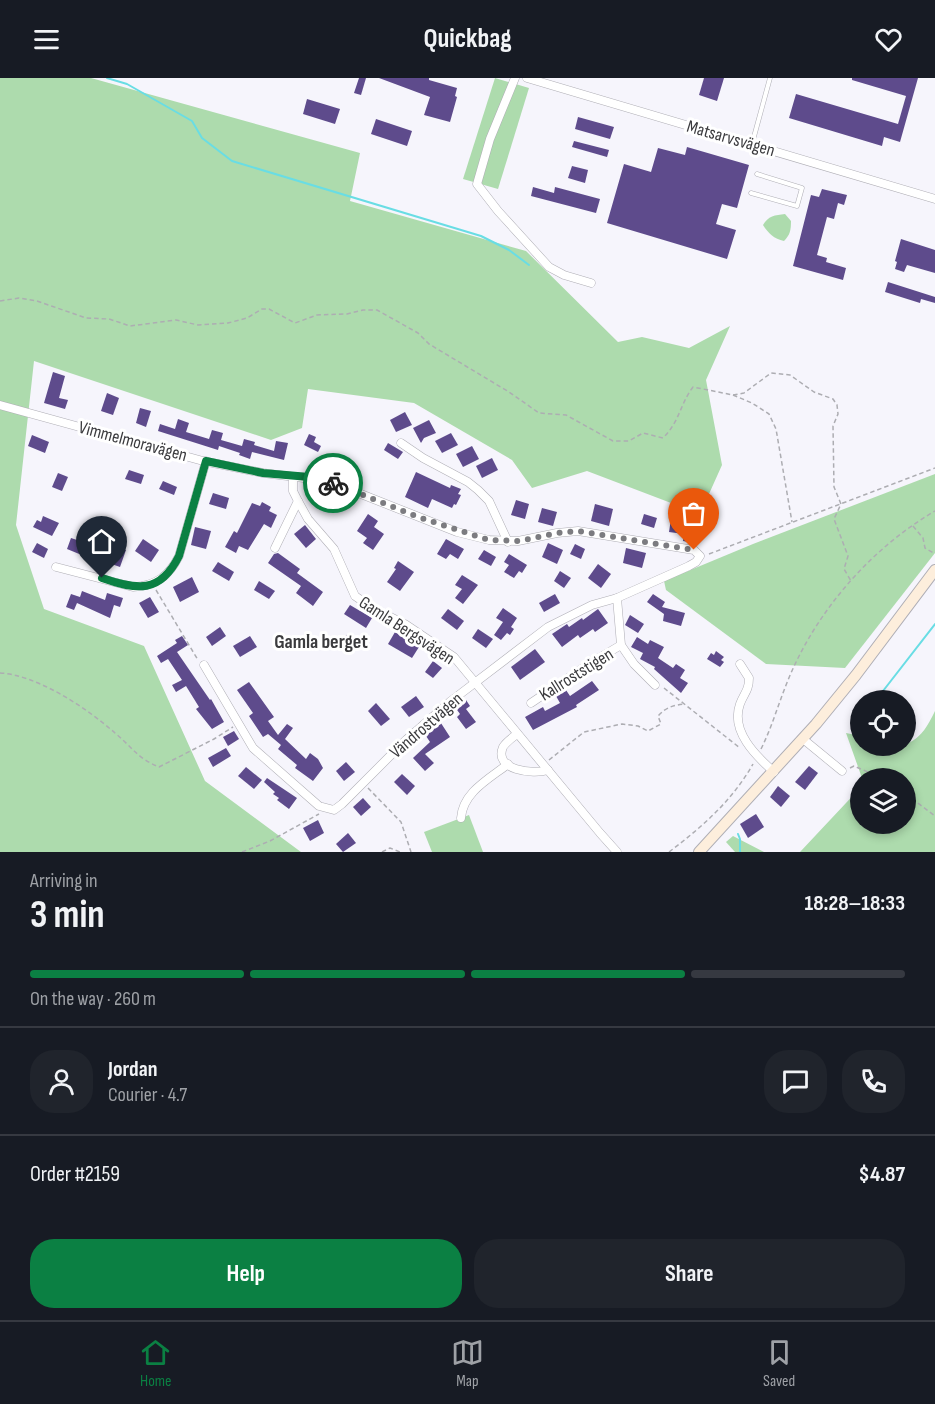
<!DOCTYPE html>
<meta charset="utf-8">
<style>
:root{--surface:#171b24;--page:#20242c;--text:#f1f3f6;--muted:#9ea1a6;--line:#363941;--accent:#0b8043}
body{margin:0;font-family:"Sofia Sans Condensed",sans-serif;background:var(--page);color:var(--text);height:100vh;display:flex;flex-direction:column;font-size:22px;white-space:nowrap}
*{box-sizing:border-box;margin:0}
p{font-size:20px;color:var(--muted)}
.icon{flex:none;width:33px;height:33px;fill:none;stroke:currentColor;stroke-width:2;stroke-linecap:round;stroke-linejoin:round}
.map{position:relative;height:774px;overflow:hidden}
.details{display:flex;flex-direction:column;background:var(--surface);flex:1}
.details>*{flex:none}
.controls{position:absolute;left:850px;top:612px;display:grid;gap:12px}
.controls a{display:grid;place-items:center;width:66px;height:66px;border-radius:50%;background:var(--surface);box-shadow:0 3px 9px #0003;font-size:30px}
.pin{position:absolute;display:grid;place-items:center;width:51px;height:51px;color:#fff;margin:-62px -26px;border-radius:50% 50% 50% 0;rotate:-45deg;box-shadow:0 0 6px #0007}
.pin .icon{rotate:45deg}
.courier{position:absolute;display:grid;place-items:center;width:60px;height:60px;margin:-30px;border:4px solid #0b8043;border-radius:50%;background:#fff;color:#222;box-shadow:0 2px 8px #0007}
.head em{font-style:normal;font-weight:700}
.head div{display:flex;flex-direction:column-reverse}
.head{display:flex;align-items:center;justify-content:space-between;height:102px;padding:0 30px}
h1{font-size:39px;font-weight:700;line-height:45px}
.bar{display:grid;grid-template-columns:repeat(4,1fr);gap:9px 6px;align-content:center;height:72px;padding:0 30px}
.bar i{height:8px;border-radius:4px;background:var(--line)}
.bar .selected{background:var(--accent)}
.bar p{grid-column:span 4}
.line{display:flex;align-items:center;gap:15px;padding:0 30px;border-top:2px solid var(--line)}
.line div{flex:1}
.round{display:grid;place-items:center;flex:none;width:63px;height:63px;border-radius:24px;background:var(--page)}
.primary-button{display:flex;gap:12px;margin-top:auto;padding:12px 30px}
.primary-button a{flex:1;height:69px;border-radius:24px;background:var(--accent);color:#fff;font-size:24px;font-weight:700;line-height:69px;text-align:center}
.primary-button a+a{background:var(--page);color:var(--text)}
header{display:flex;justify-content:space-between;align-items:center;height:78px;padding:0 30px;background:var(--surface);font-size:27px;font-weight:700}
.tab-bar{display:flex;justify-content:space-around;align-items:center;height:84px;border-top:2px solid var(--line);background:var(--surface);font-size:16px;color:var(--muted)}
.tab-bar a{display:grid;justify-items:center;gap:3px}
.tab-bar .selected{color:var(--accent)}
.map>svg:first-child{display:block}
.green{fill:#addbad}
.lines{fill:none;stroke-linecap:round;stroke-linejoin:round}
.stream{stroke:#69dde4;stroke-width:2}
.building{fill:#5e4b8c}
.lane-casing{stroke:#afaeb5;stroke-width:5}
.street-casing{stroke:#afaeb5;stroke-width:9}
.secondary-casing{stroke:#afaeb5;stroke-width:12}
.path{stroke:#adadb2;stroke-width:1.5;stroke-dasharray:4.5 3;stroke-linecap:butt}
.lane{stroke:#fff;stroke-width:4}
.street{stroke:#fff;stroke-width:8}
.secondary{stroke:#fdeedc;stroke-width:10}
.done{stroke:#7c7c80;stroke-width:6;stroke-dasharray:0 10.8}
.route{stroke:#0b8043;stroke-width:8}
.labels{text-anchor:middle;stroke-width:6;stroke-linejoin:round;paint-order:stroke}
.street-label{font-size:18px;fill:#3b3b3e;stroke:#fff}
.neighbourhood-label{font-size:20px;font-weight:bold;fill:#3b3b3e;stroke:#fff}
</style>
<header><svg class="icon" aria-label="menu" viewBox="0 0 24 24"><path d="M4 6h16M4 12h16M4 18h16"/></svg>Quickbag<svg class="icon" aria-label="heart" viewBox="0 0 24 24"><path d="M12 20l-8-8c-3-5 5-10 8-4 3-6 11-1 8 4z"/></svg></header>
<div class="map">
<svg width="935" height="774" viewBox="0 0 935 774">
<rect width="100%" height="100%" fill="#f6f5fc"/>
<g class="green">
<polygon points="0,0 91,0 360,75 350,123 526,173 618,264 642,259 689,270 730,248 706,302 722,387 700,436 587,393 532,410 512,382 414,325 308,311 302,350 271,362 34,283 16,447 44,531 144,568 205,703 301,774 0,774"/>
<polygon points="495,0 529,10 498,111 463,101"/>
<path d="M 785,136 L 791,143 C 791,152 790,157 784,163 C 774,161 768,155 763,147 C 768,138 775,137 785,136 Z"/>
<polygon points="935,396 935,475 845,590 766,586 666,512 664,503 753,466"/>
<path d="M 935,633 L 935,774 L 800,774 L 861,709 L 861,746 L 906,746 L 906,700 L 862,700 L 846,655 L 861,658 L 861,668 C 901,668 916,674 935,633 Z"/>
<polygon points="469,737 483,774 432,774 424,754"/>
<polygon points="733,758 764,774 735,774 726,764"/>
</g>
<g class="lines">
<g class="stream">
<polyline points="107,0 127,6 192,43 202,60 232,83 481,158 509,172 529,187"/>
<polyline points="876,622 935,546"/>
<polyline points="738,756 740,761 740,774"/>
</g>
</g>
<g class="building">
<polygon points="359,0 366,0 361,17 354,15"/>
<polygon points="379,0 429,0 429,2 457,10 455,18 457,19 450,44 424,37 430,19"/>
<polygon points="704,0 724,0 717,23 699,17"/>
<polygon points="852,0 918,0 900,64 884,59 882,68 789,40 796,16 898,46 906,18 852,2"/>
<polygon points="307,21 340,31 335,46 303,36"/>
<polygon points="578,39 614,49 610,61 575,51"/>
<polygon points="376,41 412,53 407,68 371,56"/>
<polygon points="574,63 609,72 607,79 572,69"/>
<polygon points="687,69 749,87 737,130 722,126 716,146 736,152 727,181 607,145 624,86 651,94 658,70 685,77"/>
<polygon points="572,88 588,92 585,105 568,100"/>
<polygon points="533,109 554,115 555,109 600,121 596,135 531,118"/>
<polygon points="822,111 847,117 844,127 838,125 834,141 827,139 817,177 827,180 826,184 846,190 843,202 793,188 811,117 819,119"/>
<polygon points="901,161 935,172 935,195 907,187 904,194 895,191 897,184 895,183"/>
<polygon points="888,204 935,219 935,225 921,221 920,225 885,214"/>
<polygon points="53,294 65,298 59,320 68,322 65,331 44,325"/>
<polygon points="107,315 119,320 113,337 101,333"/>
<polygon points="140,330 151,333 146,349 136,345"/>
<polygon points="405,334 412,347 396,354 390,342"/>
<polygon points="178,341 189,345 186,354 209,361 212,352 223,355 221,362 242,368 244,361 255,364 254,367 274,373 276,363 288,365 284,382 252,374 250,381 239,377 240,375 219,368 218,372 158,353 160,346 175,351"/>
<polygon points="429,342 436,355 424,360 421,365 413,350"/>
<polygon points="451,355 458,367 442,375 435,363"/>
<polygon points="309,356 316,359 314,364 321,368 318,374 304,367"/>
<polygon points="32,357 49,364 45,375 28,368"/>
<polygon points="388,365 403,374 398,381 384,372"/>
<polygon points="472,368 479,381 463,389 456,376"/>
<polygon points="492,380 498,392 482,400 476,388"/>
<polygon points="129,392 144,397 141,406 125,401"/>
<polygon points="416,394 450,410 451,407 461,411 458,416 461,417 456,427 454,426 452,430 432,421 428,430 405,419"/>
<polygon points="58,395 68,399 62,413 52,409"/>
<polygon points="163,403 177,409 174,417 159,411"/>
<polygon points="213,415 229,420 226,431 209,426"/>
<polygon points="516,422 529,426 525,441 511,437"/>
<polygon points="262,424 271,429 269,433 277,437 271,450 264,446 248,472 239,468 236,475 225,469 234,453 237,455 252,425 260,428"/>
<polygon points="595,426 613,431 609,448 591,443"/>
<polygon points="542,430 557,434 553,448 538,444"/>
<polygon points="368,436 378,443 374,449 384,456 373,472 363,465 367,460 357,453"/>
<polygon points="644,436 657,440 654,450 641,446"/>
<polygon points="43,438 59,445 52,458 33,449 37,442 41,444"/>
<polygon points="671,441 697,445 694,465 683,463 684,456 669,454"/>
<polygon points="305,447 316,461 306,470 294,456"/>
<polygon points="195,449 211,453 206,471 191,467"/>
<polygon points="71,460 80,463 81,460 94,464 93,468 112,475 114,468 126,472 120,489 89,478 89,480 67,471"/>
<polygon points="143,461 159,472 151,484 135,473"/>
<polygon points="446,461 464,471 458,481 450,476 446,481 437,476"/>
<polygon points="37,465 48,471 44,480 32,474"/>
<polygon points="548,465 563,472 557,486 542,479"/>
<polygon points="575,466 585,471 581,481 570,476"/>
<polygon points="626,470 646,475 642,490 623,485"/>
<polygon points="484,472 496,479 491,488 478,481"/>
<polygon points="278,475 300,491 297,495 323,514 313,528 296,515 301,508 268,485 274,476"/>
<polygon points="509,476 527,487 522,495 519,493 514,500 504,494 509,487 504,484"/>
<polygon points="398,483 414,494 400,513 387,504 396,491 394,490"/>
<polygon points="218,484 234,494 229,503 212,493"/>
<polygon points="598,486 611,496 601,510 588,500"/>
<polygon points="560,493 571,500 564,510 554,503"/>
<polygon points="462,497 478,507 463,526 455,520 462,511 455,507"/>
<polygon points="192,499 199,514 180,524 173,509"/>
<polygon points="259,503 275,513 269,521 254,512"/>
<polygon points="82,513 105,522 107,515 123,520 120,529 114,527 110,540 77,525 74,532 66,529 71,516 80,519"/>
<polygon points="555,516 560,525 544,534 539,525"/>
<polygon points="653,516 665,524 662,529 685,535 681,548 663,543 664,536 647,524"/>
<polygon points="150,519 159,534 148,540 139,525"/>
<polygon points="350,527 372,540 366,550 344,536"/>
<polygon points="503,530 517,540 511,549 514,551 510,557 507,555 501,562 494,557 503,544 496,540"/>
<polygon points="448,531 464,543 457,552 441,540"/>
<polygon points="598,531 608,545 595,554 593,551 580,560 578,557 562,569 552,556 567,546 569,549 582,540 583,542"/>
<polygon points="630,537 644,546 638,555 625,547"/>
<polygon points="220,549 226,558 212,568 206,559"/>
<polygon points="478,551 493,561 486,570 472,560"/>
<polygon points="395,554 419,569 412,580 388,566"/>
<polygon points="348,556 358,568 347,576 337,564"/>
<polygon points="182,558 188,567 177,574 210,622 211,621 224,644 212,651 196,631 199,629 186,608 176,614 172,607 182,602 168,581 161,585 157,578 177,565 175,562"/>
<polygon points="250,558 257,569 240,579 233,568"/>
<polygon points="637,559 648,566 650,562 664,569 658,580 673,590 676,586 685,592 680,600 688,605 681,615 654,591 655,589 640,581 643,575 631,569"/>
<polygon points="535,571 545,584 520,602 511,589"/>
<polygon points="716,573 724,579 721,582 724,584 720,589 707,581 711,575 714,577"/>
<polygon points="433,583 442,590 433,600 425,594"/>
<polygon points="592,603 599,612 576,627 577,629 533,652 525,639 543,629 545,633 560,625 556,618 566,612 570,618"/>
<polygon points="249,604 274,639 268,643 278,657 287,646 293,650 285,661 306,681 310,675 318,681 323,690 313,703 295,690 297,687 278,671 281,667 268,656 263,659 249,638 253,635 237,612"/>
<polygon points="416,618 424,629 409,639 401,629"/>
<polygon points="466,622 470,628 466,631 476,644 466,651 457,639 460,636 455,629"/>
<polygon points="376,625 390,641 381,648 368,633"/>
<polygon points="439,642 450,659 425,676 434,685 425,693 413,680 430,664 424,655"/>
<polygon points="234,653 239,661 228,668 223,659"/>
<polygon points="226,670 231,678 213,689 208,680"/>
<polygon points="346,684 355,694 344,703 336,693"/>
<polygon points="809,688 818,695 805,712 795,704"/>
<polygon points="246,689 262,702 254,711 238,698"/>
<polygon points="402,696 415,708 407,717 394,704"/>
<polygon points="267,700 297,720 289,731 277,722 279,720 273,716 275,714 264,704"/>
<polygon points="778,708 790,718 781,729 770,719"/>
<polygon points="363,720 371,729 361,738 353,729"/>
<polygon points="756,736 764,749 748,760 740,746"/>
<polygon points="318,742 324,755 310,763 303,750"/>
<polygon points="348,755 356,765 343,774 336,766"/>
</g>
<g class="lines">
<g class="lane-casing">
<g id="lane">
<polyline points="752,66 770,0"/>
<polyline points="751,115 797,128 802,110 757,96"/>
</g>
</g>
<g class="street-casing">
<g id="street">
<polyline points="515,0 490,61 477,106 498,133 549,189 564,197 591,205"/>
<polyline points="527,0 935,121"/>
<polyline points="0,327 203,383 263,395 328,403 457,454 489,462 518,463 557,455 578,453 694,472 700,478 696,484 689,488 617,520 592,527 548,549 451,623 406,662 342,726 334,732 319,728 253,670 204,587"/>
<polyline points="401,365 423,380 468,404 478,412 489,423 508,464"/>
<polyline points="293,399 293,413 298,423 308,441 334,471 355,518 374,531 405,546 454,579 600,755 617,774"/>
<polyline points="275,470 298,423"/>
<path d="M 56,489 L 133,509 C 156,508 169,498 179,478 L 206,383"/>
<polyline points="617,520 621,567 634,586 655,607"/>
<path d="M 740,586 L 749,600 C 749,613 744,615 740,626 C 730,653 756,678 774,694"/>
<polyline points="531,625 589,586 621,567"/>
<path d="M 517,656 C 512,660 506,664 503,669 C 493,692 533,697 548,692"/>
<polyline points="803,661 842,693"/>
<path d="M 461,740 C 463,714 489,701 508,686"/>
</g>
</g>
<g class="secondary-casing">
<polyline id="secondary" points="699,774 816,646 856,597 935,492"/>
</g>
<g class="path">
<path d="M 0,223 L 19,220 L 37,223 L 86,240 L 109,241 L 130,248 L 176,242 L 198,247 L 228,245 L 247,240 L 262,231 L 269,231 L 295,245 L 317,237 L 347,236 L 363,232 L 377,232 L 418,255 L 429,266 L 509,314 L 539,335 L 566,337 L 613,363 L 629,363 L 643,355 L 663,360 C 680,343 680,326 693,309 L 733,317 L 744,315 L 771,295 L 790,297 L 814,314 L 833,321 L 837,327 L 838,336 L 833,348 L 834,409 L 841,426 L 834,441 L 848,478 L 844,491 L 851,503"/>
<polyline points="733,317 752,325 769,336 776,351 792,444"/>
<polyline points="913,448 923,460 925,470 935,476"/>
<polyline points="709,476 935,390"/>
<polyline points="156,512 198,582"/>
<path d="M 0,595 C 37,597 87,630 115,655 C 132,669 137,680 159,689 L 214,661 L 233,649"/>
<polyline points="664,610 740,670"/>
<path d="M 761,671 C 773,647 780,620 791,595 C 820,529 873,469 935,433"/>
<path d="M 549,682 L 584,654 L 622,646 L 638,648 L 648,653 L 661,646 L 658,638 C 666,629 674,627 685,626"/>
<polyline points="850,690 854,688 882,700"/>
<polyline points="368,710 401,744 411,774"/>
<polyline points="906,716 935,738"/>
<polyline points="242,774 270,763 319,736"/>
<polyline points="382,774 390,770 400,774"/>
<path d="M 669,774 C 702,749 732,723 753,686"/>
</g>
<use href="#lane" class="lane"/>
<use href="#street" class="street"/>
<use href="#secondary" class="secondary"/>
</g>
<g class="lines">
<polyline class="done" points="333,405 418,439 489,462 519,463 557,455 578,453 694,472"/>
<path class="route" d="M 102,500 C 137,512 160,516 179,478 L 206,383 L 263,395 L 309,399 L 333,405"/>
</g>
<g class="labels">
<g class="street-label">
<text transform="translate(731 60) rotate(16)" y="6">Matsarvsvägen</text>
<text transform="translate(133 363) rotate(15)" y="6">Vimmelmoravägen</text>
<text transform="translate(407 552) rotate(33)" y="6">Gamla Bergsvägen</text>
<text transform="translate(576 596) rotate(-32)" y="6">Kallroststigen</text>
<text transform="translate(426 647) rotate(-41)" y="6">Vändrostvägen</text>
</g>
<g class="neighbourhood-label">
<text x="321" y="570">Gamla berget</text>
</g>
</g>
</svg>
<div class="controls">
<a><svg class="icon" aria-label="locate" viewBox="0 0 24 24"><circle cx="12" cy="12" r="6"/><path d="M12 2v4M12 18v4M2 12h4M18 12h4"/></svg></a>
<a><svg class="icon" aria-label="layers" viewBox="0 0 24 24"><path d="M12 4l9 5-9 5-9-5zM3 14l9 5 9-5"/></svg></a>
</div>
<div class="pin" style="left:694px;top:472px;background:#ea580c"><svg class="icon" aria-label="bag" viewBox="0 0 24 24"><path d="M5 8h14l-1 12H6zM9 8a3 3 0 0 1 6 0"/></svg></div>
<div class="pin" style="left:102px;top:500px;background:#1f2937"><svg class="icon" aria-label="home" viewBox="0 0 24 24"><path d="M3 11l9-7 9 7M6 9v11h12V9"/></svg></div>
<div class="courier" style="left:333px;top:405px"><svg class="icon" aria-label="bike" viewBox="0 0 24 24"><circle cx="6" cy="16" r="4"/><circle cx="18" cy="16" r="4"/><path d="M6 16l4-8h5l3 8M10 8l3 8H6M13 5h3"/></svg></div>
</div>
<section class="details">
<div class="head"><div><h1>3 min</h1><p>Arriving in</p></div><em>18:28–18:33</em></div>
<div class="bar"><i class="selected"></i><i class="selected"></i><i class="selected"></i><i></i><p>On the way · 260 m</p></div>
<div class="line" style="height:108px"><a class="round"><svg class="icon" aria-label="person" viewBox="0 0 24 24"><circle cx="12" cy="8" r="4"/><path d="M4 21q1-7 8-7t8 7"/></svg></a><div><b>Jordan</b><p>Courier · 4.7</p></div><a class="round"><svg class="icon" aria-label="chat" viewBox="0 0 24 24"><path d="M4 5h16v11H9l-5 4z"/></svg></a><a class="round"><svg class="icon" aria-label="phone" viewBox="0 0 24 24"><path d="M5 4h4l2 5-3 2q2 4 5 5l2-3 5 2v4C11 20 4 13 5 4z"/></svg></a></div>
<div class="line" style="height:78px"><div>Order #2159</div><b>$4.87</b></div>
<div class="primary-button"><a>Help</a><a>Share</a></div>
</section>
<nav class="tab-bar">
<a class="selected"><svg class="icon" aria-label="home" viewBox="0 0 24 24"><path d="M3 11l9-7 9 7M6 9v11h12V9"/></svg>Home</a>
<a><svg class="icon" aria-label="map" viewBox="0 0 24 24"><path d="M3 6l6-2 6 2 6-2v14l-6 2-6-2-6 2zM9 4v14M15 6v14"/></svg>Map</a>
<a><svg class="icon" aria-label="saved" viewBox="0 0 24 24"><path d="M7 4h10v16l-5-4-5 4z"/></svg>Saved</a>
</nav>
